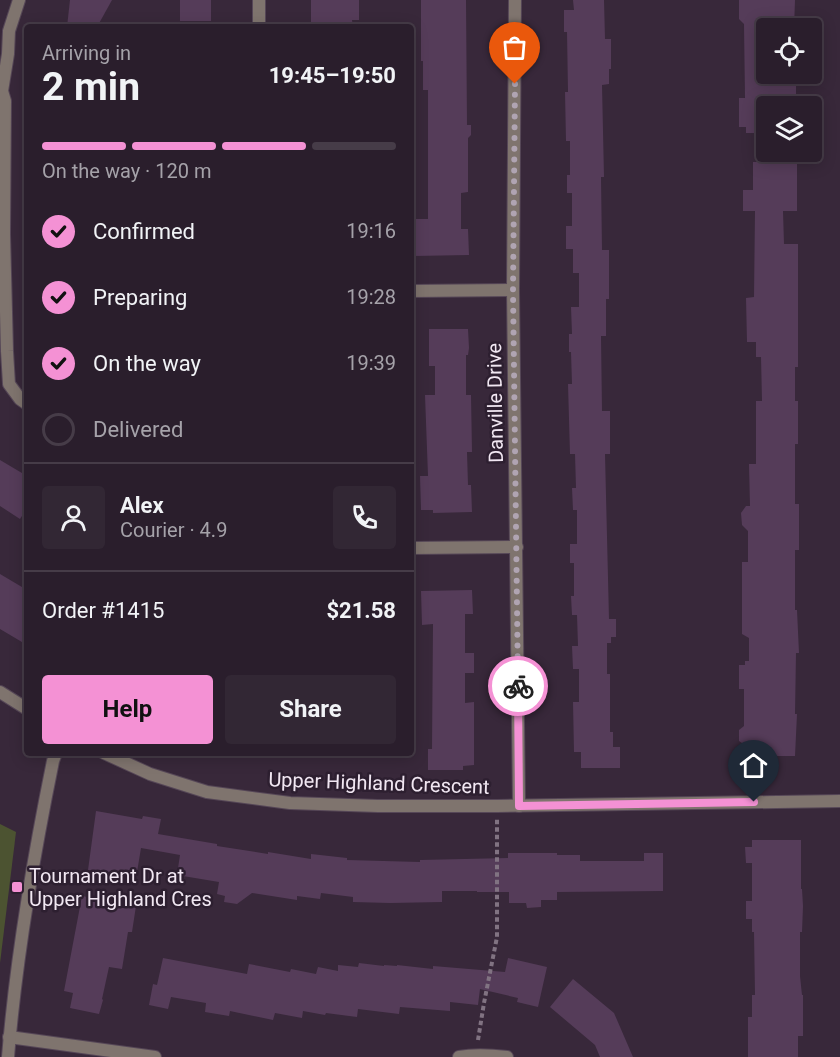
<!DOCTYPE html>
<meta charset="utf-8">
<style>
:root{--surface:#2a1e2c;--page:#322734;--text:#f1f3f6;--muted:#a5a2a9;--line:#463c48;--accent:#f491d4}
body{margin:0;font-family:Roboto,sans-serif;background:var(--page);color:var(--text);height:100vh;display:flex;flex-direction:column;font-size:22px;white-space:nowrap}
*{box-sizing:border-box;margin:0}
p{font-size:20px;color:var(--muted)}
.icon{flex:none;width:33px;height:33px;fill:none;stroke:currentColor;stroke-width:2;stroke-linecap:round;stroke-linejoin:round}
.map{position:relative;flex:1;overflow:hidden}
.sheet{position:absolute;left:24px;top:24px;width:390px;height:732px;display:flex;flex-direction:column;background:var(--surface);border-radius:6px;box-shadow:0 3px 15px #0003,0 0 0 2px var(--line)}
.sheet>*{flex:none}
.tools{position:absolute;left:756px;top:18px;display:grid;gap:12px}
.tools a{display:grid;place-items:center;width:66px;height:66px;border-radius:6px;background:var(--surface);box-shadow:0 3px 15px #0003,0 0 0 2px var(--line);font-size:30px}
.pin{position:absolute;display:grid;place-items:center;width:51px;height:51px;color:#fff;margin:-62px -26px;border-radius:50% 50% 50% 0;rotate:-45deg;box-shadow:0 0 6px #0007}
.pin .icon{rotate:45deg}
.courier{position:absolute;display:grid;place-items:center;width:60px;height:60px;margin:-30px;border:4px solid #f491d4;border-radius:50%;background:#fff;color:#222;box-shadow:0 2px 8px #0007}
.summary em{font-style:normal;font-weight:700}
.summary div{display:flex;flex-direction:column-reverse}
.summary{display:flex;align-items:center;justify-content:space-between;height:102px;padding:0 18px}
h1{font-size:39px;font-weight:700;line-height:45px}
.bar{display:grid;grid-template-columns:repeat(4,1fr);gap:9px 6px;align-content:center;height:72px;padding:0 18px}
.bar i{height:8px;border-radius:4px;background:var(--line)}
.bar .selected{background:var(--accent)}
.bar p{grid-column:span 4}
.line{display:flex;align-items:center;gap:15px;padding:0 18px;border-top:2px solid var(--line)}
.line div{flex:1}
.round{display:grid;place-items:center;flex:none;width:63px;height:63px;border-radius:6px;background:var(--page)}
ol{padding:0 18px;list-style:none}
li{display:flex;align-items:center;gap:18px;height:66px}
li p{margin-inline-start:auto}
li .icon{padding:6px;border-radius:50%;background:var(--accent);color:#111;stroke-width:4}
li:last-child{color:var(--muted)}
li i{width:33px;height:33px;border:3px solid var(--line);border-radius:50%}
.action{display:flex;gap:12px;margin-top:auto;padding:12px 18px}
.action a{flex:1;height:69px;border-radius:6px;background:var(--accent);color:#111;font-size:24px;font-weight:700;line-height:69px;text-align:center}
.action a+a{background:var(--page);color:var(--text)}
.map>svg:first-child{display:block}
.green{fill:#4c5331}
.building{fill:#553c59}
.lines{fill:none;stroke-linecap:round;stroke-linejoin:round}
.street-casing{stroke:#564757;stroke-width:14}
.path{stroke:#817382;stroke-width:4;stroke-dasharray:4.5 3;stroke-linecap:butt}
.street{stroke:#7f746e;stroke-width:12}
.done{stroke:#b0a4b2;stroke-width:6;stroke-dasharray:0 10.8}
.route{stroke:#f491d4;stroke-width:8}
.poi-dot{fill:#f491d4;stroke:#2d1f30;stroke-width:2}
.labels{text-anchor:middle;stroke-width:5;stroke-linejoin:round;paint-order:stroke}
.street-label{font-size:20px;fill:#f1e7f2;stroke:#2d1f30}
.poi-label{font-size:20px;fill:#f1e7f2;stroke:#2d1f30;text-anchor:start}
</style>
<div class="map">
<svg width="840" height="1057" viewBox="0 0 840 1057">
<rect width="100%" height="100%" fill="#38283a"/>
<polygon class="green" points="0,824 16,832 0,963"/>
<g class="building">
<polygon points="70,0 112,0 97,27 67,27"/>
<rect x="180" y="0" width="31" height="21"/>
<polygon points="311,0 359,0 359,20 352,20 353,27 311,27"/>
<polygon points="421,0 466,0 467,125 471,125 471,135 468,138 468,192 461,193 461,229 468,229 469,255 414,256 414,219 428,219 428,90 423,90 423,61 421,61"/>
<polygon points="573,0 604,0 605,39 611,39 611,69 609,69 609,84 602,85 604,177 601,177 602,250 609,250 609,299 606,299 606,336 601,336 602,411 610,411 610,454 605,454 609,619 616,619 616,637 611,637 611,643 607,643 607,674 610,674 610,732 613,732 613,747 620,747 620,768 581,768 581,752 574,752 573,702 579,702 579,669 573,669 572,646 578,646 577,615 572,615 571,596 574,596 574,563 570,563 570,544 577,544 577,510 573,510 572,488 576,488 575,454 570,454 568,384 572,384 571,352 569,352 569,334 572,334 571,307 579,307 579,273 573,273 573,249 566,249 566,226 572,226 572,193 567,193 567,175 570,175 570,141 566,141 565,92 568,92 567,32 564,32 564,10 574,10"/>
<polygon points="739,0 795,0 794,28 766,28 766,74 796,74 796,106 766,106 766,133 746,133 746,127 739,127 739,98 745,98 744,24 739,19"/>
<polygon points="757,152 797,152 797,211 783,211 784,244 798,244 798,367 795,367 795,401 798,401 798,444 795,444 795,504 799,504 799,550 795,550 795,610 797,610 799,653 796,653 795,714 797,714 795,756 744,756 745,745 739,741 739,730 744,726 744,689 739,689 739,665 745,665 745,661 749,661 749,638 742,634 742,562 748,562 748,531 742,525 741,513 746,506 750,506 749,464 756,464 756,401 762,401 761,357 756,357 756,342 747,342 746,298 754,297 755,211 743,211 743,190 753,190 753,162 757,162"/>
<polygon points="429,329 468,329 469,348 468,355 466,355 466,395 471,395 472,452 467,452 468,485 471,485 472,512 433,513 433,510 421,510 420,476 428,476 425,395 435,395 435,366 429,366"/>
<polygon points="0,460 27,476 27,508 20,519 0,506"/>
<polygon points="0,574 27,590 27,645 0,629"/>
<polygon points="472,590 473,614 465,614 465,653 474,653 474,673 465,673 465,703 474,702 474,765 463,766 463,770 428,770 428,749 432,749 433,624 422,625 421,591"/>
<polygon points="96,811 142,819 143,816 161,819 158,834 217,844 217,846 268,854 268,852 311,859 311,854 347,858 347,860 420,862 420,860 508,858 508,853 557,853 557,855 580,855 580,861 644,861 644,853 663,853 663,891 557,892 557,900 541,900 541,907 527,908 526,903 509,903 509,892 477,892 477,891 442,891 442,902 390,903 353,902 353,897 321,893 320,899 297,896 297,900 252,893 237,904 224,902 225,896 217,894 219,882 177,875 180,855 141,848 136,878 88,870"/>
<polygon points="752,840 801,840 801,889 802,889 803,906 802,932 800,932 800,976 802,995 803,995 803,1036 798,1036 798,1057 748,1057 748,1017 752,1017 752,995 755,995 754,932 752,932 752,919 746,919 746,901 752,901 752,863 746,863 745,847 752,847"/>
<polygon points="82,896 136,906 132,932 128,932 122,969 109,967 102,999 103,1000 99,1014 70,1008 73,993 64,991"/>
<polygon points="163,958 247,974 249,964 290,972 291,969 316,974 318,967 338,971 338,965 358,967 359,963 384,966 384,965 397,966 397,965 433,969 433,966 505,972 508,958 547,967 538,1007 517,1002 518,998 480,989 478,1005 450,1002 450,1011 400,1007 399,1014 358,1009 357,1017 326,1013 325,1015 303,1011 302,1018 275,1013 273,1020 230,1011 229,1016 205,1012 206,1003 171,997 168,1009 149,1005 153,984 157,985"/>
<polygon points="573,979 614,1013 633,1057 600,1057 595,1045 550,1007"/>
</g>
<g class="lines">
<g class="street-casing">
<g id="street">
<polyline points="19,0 9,31 8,54 2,91 5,101 4,234 7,351 9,384 20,399 27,404"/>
<polyline points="259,0 259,27"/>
<polyline points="515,0 513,290 519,806"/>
<polyline points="411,291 513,290"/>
<polyline points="411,548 517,547"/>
<polyline points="0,692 27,709"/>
<polyline points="104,753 150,774 207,792 290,803 378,806 497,806 840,801"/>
<polyline points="9,1037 155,1057"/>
<path d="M 8,1057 C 16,957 33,859 53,761 L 56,753"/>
<path d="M 459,1057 C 475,1054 490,1055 507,1057"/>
</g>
</g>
<polyline class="path" points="478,1040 484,1003 497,937 497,819"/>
<use href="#street" class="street"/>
</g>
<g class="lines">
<polyline class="done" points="515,84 513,290 518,686"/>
<polyline class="route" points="518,686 519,806 754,802"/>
</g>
<rect class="poi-dot" x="11" y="881" width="12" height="12" rx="3"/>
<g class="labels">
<g class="street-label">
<text transform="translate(495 403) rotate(-91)" y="7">Danville Drive</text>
<text transform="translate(379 783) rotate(2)" y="7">Upper Highland Crescent</text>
</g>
<g class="poi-label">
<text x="29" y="883">Tournament Dr at<tspan x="29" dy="23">Upper Highland Cres</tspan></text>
</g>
</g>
</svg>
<div class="tools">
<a><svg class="icon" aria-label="locate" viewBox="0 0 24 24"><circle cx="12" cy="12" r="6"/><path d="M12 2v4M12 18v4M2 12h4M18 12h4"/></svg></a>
<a><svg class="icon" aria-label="layers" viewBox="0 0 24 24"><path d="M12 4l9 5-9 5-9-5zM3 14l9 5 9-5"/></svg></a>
</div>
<div class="pin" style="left:515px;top:84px;background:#ea580c"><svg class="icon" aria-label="bag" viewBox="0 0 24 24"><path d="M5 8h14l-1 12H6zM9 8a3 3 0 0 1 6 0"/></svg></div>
<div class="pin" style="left:754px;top:802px;background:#1f2937"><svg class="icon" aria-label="home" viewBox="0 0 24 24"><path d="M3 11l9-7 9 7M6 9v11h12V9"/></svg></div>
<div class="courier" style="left:518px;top:686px"><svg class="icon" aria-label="bike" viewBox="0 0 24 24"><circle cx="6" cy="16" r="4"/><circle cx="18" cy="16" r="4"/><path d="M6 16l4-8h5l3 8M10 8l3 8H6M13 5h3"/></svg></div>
<section class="sheet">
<div class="summary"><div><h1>2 min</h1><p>Arriving in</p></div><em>19:45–19:50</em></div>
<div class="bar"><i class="selected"></i><i class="selected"></i><i class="selected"></i><i></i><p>On the way · 120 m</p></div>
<ol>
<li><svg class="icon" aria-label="check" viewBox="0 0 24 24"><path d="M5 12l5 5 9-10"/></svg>Confirmed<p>19:16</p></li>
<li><svg class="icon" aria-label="check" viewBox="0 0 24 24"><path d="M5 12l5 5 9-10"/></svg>Preparing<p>19:28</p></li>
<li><svg class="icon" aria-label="check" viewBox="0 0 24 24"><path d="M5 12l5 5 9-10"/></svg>On the way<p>19:39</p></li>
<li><i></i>Delivered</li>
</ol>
<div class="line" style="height:108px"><a class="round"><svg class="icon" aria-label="person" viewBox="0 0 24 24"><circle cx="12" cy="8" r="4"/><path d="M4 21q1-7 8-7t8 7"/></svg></a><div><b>Alex</b><p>Courier · 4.9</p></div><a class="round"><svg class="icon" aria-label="phone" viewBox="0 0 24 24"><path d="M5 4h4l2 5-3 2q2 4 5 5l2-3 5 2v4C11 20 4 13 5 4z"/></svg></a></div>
<div class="line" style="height:78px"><div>Order #1415</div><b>$21.58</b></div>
<div class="action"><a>Help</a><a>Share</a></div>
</section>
</div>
